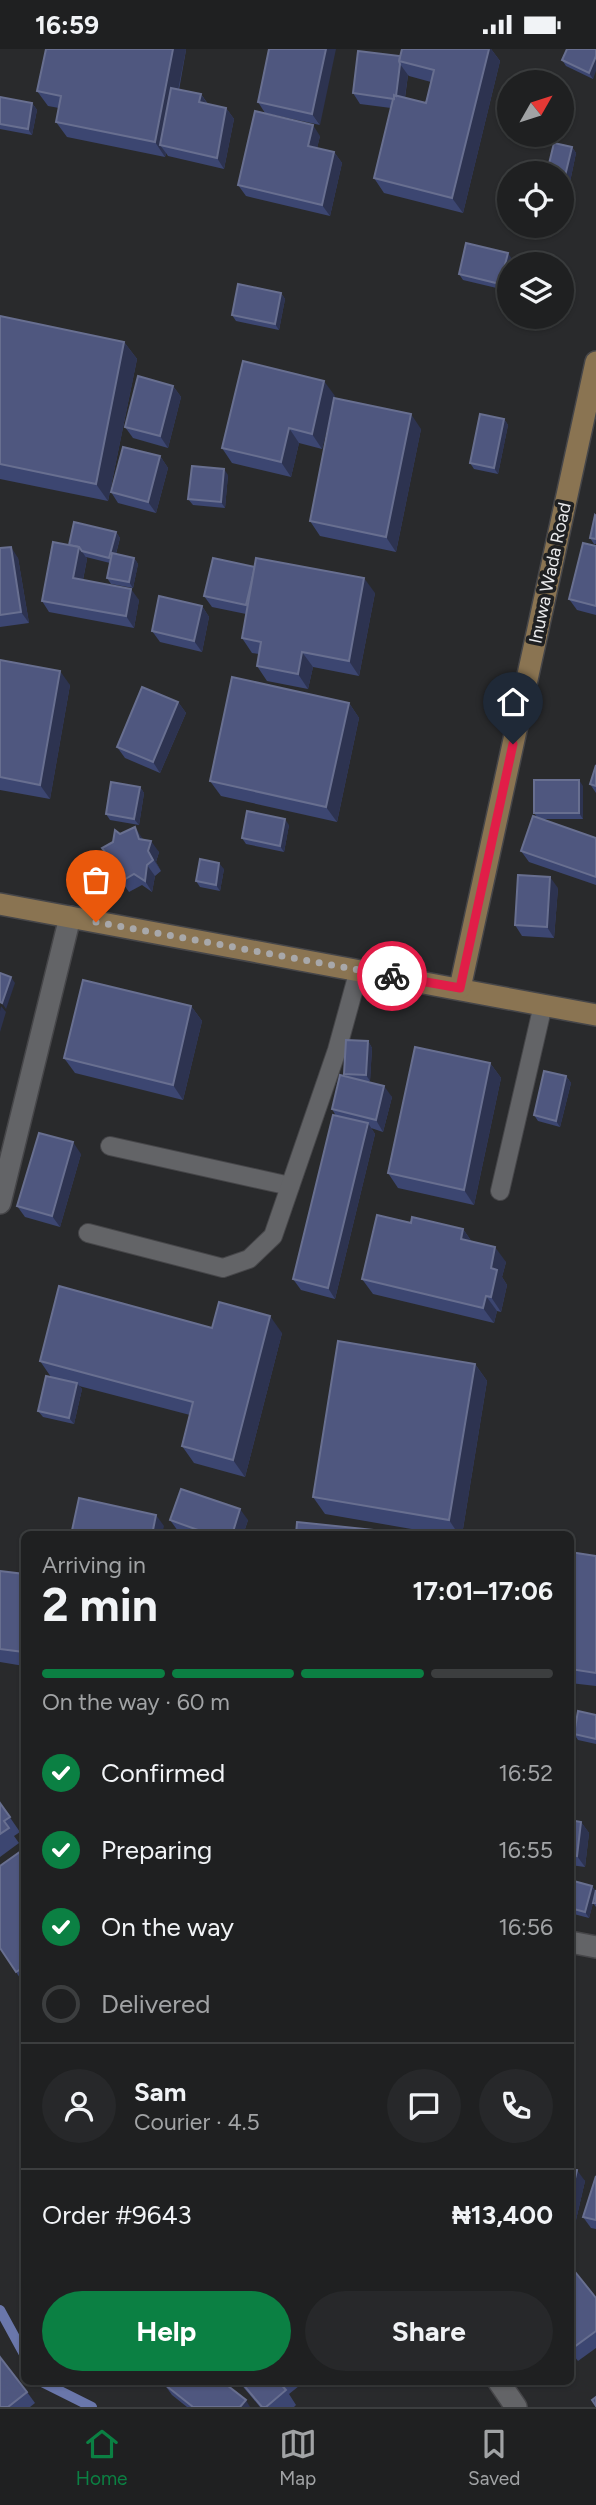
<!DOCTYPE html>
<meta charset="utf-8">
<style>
:root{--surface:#1f2021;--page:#27282a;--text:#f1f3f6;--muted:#a1a3a5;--line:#3c3e3f;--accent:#0b8043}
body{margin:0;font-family:Figtree,sans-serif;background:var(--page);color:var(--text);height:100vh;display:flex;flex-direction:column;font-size:26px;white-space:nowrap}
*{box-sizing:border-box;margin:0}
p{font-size:23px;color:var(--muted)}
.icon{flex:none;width:38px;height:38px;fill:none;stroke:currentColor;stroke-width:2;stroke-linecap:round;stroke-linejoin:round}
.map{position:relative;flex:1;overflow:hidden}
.sheet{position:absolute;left:21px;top:1482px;width:553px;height:854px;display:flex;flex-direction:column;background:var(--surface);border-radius:10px;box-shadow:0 2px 5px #0004,0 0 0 2px var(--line)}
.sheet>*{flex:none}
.needle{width:46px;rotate:51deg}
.controls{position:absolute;left:497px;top:21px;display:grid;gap:14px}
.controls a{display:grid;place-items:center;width:77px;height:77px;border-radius:50%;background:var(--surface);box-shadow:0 2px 5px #0004,0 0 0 2px var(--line);font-size:35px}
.pin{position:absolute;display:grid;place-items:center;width:60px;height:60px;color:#fff;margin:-72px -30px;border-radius:50% 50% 50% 0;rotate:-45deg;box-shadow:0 0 7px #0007}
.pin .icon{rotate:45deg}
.courier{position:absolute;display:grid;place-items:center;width:70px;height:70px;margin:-35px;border:5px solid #e11d48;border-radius:50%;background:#fff;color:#222;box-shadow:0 2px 9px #0007}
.summary em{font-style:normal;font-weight:700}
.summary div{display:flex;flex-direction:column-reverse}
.summary{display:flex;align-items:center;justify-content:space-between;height:119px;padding:0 21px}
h1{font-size:46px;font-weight:700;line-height:52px}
.bar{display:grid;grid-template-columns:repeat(4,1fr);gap:10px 7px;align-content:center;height:84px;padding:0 21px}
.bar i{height:9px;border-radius:5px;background:var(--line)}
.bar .active{background:var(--accent)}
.bar p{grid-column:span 4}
.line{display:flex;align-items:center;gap:18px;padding:0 21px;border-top:2px solid var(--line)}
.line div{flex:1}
.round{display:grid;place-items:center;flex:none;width:74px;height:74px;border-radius:37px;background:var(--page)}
ol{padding:0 21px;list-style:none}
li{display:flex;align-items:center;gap:21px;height:77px}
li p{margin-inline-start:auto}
li .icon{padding:7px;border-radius:50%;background:var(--accent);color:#fff;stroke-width:4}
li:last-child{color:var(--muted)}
li i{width:38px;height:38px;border:4px solid var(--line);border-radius:50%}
.cta{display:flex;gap:14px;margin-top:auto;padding:14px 21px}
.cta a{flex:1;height:80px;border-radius:42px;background:var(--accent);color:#fff;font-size:28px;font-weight:700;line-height:80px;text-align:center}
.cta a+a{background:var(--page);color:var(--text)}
.status{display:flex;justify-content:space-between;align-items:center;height:49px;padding:0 35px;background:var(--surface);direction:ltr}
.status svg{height:19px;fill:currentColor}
.dock{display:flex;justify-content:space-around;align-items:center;height:98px;border-top:2px solid var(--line);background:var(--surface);font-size:19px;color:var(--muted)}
.dock a{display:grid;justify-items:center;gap:4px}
.dock .active{color:var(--accent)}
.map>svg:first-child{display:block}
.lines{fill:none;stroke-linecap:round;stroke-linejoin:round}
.stream{stroke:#6a77ab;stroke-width:10}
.lane-casing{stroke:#464649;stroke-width:20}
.street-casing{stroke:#464649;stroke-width:24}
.secondary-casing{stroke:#464649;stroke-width:24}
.lane{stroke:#636467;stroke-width:18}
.street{stroke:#636467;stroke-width:21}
.secondary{stroke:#8a7452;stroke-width:21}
.wall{fill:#3c4671;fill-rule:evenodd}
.shaded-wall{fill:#2d3350}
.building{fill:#4f577f;stroke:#686f90;stroke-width:2}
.done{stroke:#a8a8aa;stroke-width:7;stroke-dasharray:0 12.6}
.route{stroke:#e11d48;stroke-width:9}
.labels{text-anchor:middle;stroke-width:7;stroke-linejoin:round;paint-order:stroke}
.street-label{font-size:18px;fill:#ececee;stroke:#1f2022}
</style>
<div class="status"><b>16:59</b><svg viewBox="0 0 49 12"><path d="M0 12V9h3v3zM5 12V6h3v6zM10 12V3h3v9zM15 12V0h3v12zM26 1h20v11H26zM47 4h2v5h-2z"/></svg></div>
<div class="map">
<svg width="596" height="2358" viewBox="0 0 596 2358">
<rect width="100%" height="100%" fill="#292a2c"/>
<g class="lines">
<g class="stream">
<polyline points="0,2261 24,2305"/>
<polyline points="42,2333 92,2358"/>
</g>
<g class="lane-casing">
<g id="lane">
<polyline points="110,1097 290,1137"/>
<polyline points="500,1142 543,956"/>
<polyline points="88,1184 223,1219 249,1210 273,1187 337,1001 359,921"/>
</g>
</g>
<g class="street-casing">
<g id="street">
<polyline points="0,1154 70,868"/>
<polyline points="570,1893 596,1898"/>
<polyline points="499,2333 516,2358"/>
</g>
</g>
<g class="secondary-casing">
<g id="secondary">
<polyline points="0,855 596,966"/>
<polyline points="460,939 596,313"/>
</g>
</g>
<use href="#lane" class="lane"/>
<use href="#street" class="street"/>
<use href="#secondary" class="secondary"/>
</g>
<g class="wall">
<polygon points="46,0 185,0 186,1 179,41 201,45 208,55 226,59 234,70 224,120 168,107 166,104 165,108 67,88 56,73 59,59 48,57 37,42"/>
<polygon points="269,0 320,76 265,64 258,53"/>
<path d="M 402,0 L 491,0 L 500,12 L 463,164 L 384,144 L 374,129 L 391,59 L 360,55 L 353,44 L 400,7 ZM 408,26 L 409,27 L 431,33 L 426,54 L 405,49 Z"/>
<polygon points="596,0 593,30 566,17 562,11"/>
<polygon points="0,48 32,54 37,61 32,86 0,80"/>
<polygon points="320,87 317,99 334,103 342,114 330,167 246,147 238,136"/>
<polygon points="572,98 576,104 570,133 562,131 562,124 548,124 547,123"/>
<polygon points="512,210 511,215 509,215 509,222 505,241 463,231 459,225"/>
<polygon points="281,244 285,250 279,281 236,272 232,266"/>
<polygon points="0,267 124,293 137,310 108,452 0,430"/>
<polygon points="173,337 181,348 168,399 133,389 125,378"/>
<polygon points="335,347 334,349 421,380 396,503 320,487 310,472 331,361 322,400 299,394 291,428 232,414 222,399"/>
<polygon points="504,370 508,376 498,425 474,420 470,414"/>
<polygon points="160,407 168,419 156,464 118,454 111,443"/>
<polygon points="228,426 225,459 193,456 188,450"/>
<polygon points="596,467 596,495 594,495 590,489"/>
<polygon points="116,483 120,489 116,505 134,509 138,515 133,539 111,535 107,529 110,514 86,508 87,510 83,531 139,551 134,579 49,563 42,552 69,496"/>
<polygon points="596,497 596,566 577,561 569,550"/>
<polygon points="0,499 18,509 29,574 0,578"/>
<polygon points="375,544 359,627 313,618 308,640 267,632 257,617 259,605 252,604 242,589 246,565 212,558 204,547"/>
<polygon points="202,557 209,568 202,603 160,593 152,582"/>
<polygon points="0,611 70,636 50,750 0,741"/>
<polygon points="178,653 186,664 160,724 125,709 117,698"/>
<polygon points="349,654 359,669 337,773 221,747 210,732"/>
<polygon points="596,716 596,744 590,735"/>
<polygon points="583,737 583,770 542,770 596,789 596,836 529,813 521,802 537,768 534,764"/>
<polygon points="140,738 144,744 139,776 110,771 106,765"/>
<polygon points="289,776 284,803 246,795 242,789"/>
<polygon points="120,785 142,789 143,791 159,803 156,813 161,822 155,827 152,843 142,836 129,843 122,833 113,829 105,818 113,793"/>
<polygon points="224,820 220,842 200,838 196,832"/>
<polygon points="558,839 554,889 522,887 515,876"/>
<polygon points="191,957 202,972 183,1051 75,1024 64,1009"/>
<polygon points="368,992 372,999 370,1032 362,1032 392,1048 383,1083 371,1079 375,1085 335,1250 301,1241 293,1230 336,1067 332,1060 347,1028 344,1025"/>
<polygon points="490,1014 501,1029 474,1156 398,1139 388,1124"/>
<polygon points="566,1027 571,1034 560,1078 538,1072 534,1066"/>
<polygon points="81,1105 60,1178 25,1168 17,1157"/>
<polygon points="411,1174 463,1180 472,1193 506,1213 502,1228 507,1236 501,1263 497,1262 494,1274 373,1245 362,1230"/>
<polygon points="212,1279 282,1284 245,1428 194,1414 182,1397 190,1366 79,1337 82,1340 74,1375 43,1368 38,1362 51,1328 40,1312"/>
<polygon points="475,1315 487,1332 462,1486 446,1486 325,1465 313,1448"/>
<polygon points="170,1471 248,1471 243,1486 188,1486 178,1482"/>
<polygon points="570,1503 596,1507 596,1637 570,1634"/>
<polygon points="0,1522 24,1525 24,1617 0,1613"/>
<polygon points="596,1666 596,1695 578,1691 574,1685"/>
<polygon points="0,1754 20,1783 14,1787 19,1794 0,1808"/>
<polygon points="570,1771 581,1773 589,1784 585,1818 570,1816"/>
<polygon points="24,1800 24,1935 0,1899"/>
<polygon points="570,1831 592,1837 596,1843 596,1841 596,1858 593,1854 589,1869 570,1864"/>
<polygon points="570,2120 585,2132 576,2171 570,2169"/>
<polygon points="596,2127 596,2180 591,2179 583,2168"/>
<polygon points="570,2228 596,2249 596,2299 578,2312 570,2302"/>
<polygon points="239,2333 304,2333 289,2345 296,2356 294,2358 260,2358"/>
<polygon points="164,2335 250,2358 187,2358 172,2346"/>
<polygon points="27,2343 35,2354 30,2358 0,2358"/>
</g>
<g class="shaded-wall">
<polygon points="173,0 185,0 186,1 167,97 160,96 166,104 165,108 155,93"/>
<polygon points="326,0 336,0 320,76 312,65"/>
<polygon points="489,0 491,0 500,12 463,164 452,149"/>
<polygon points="596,7 596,22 593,30 589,24"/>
<polygon points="400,15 408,26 403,61 395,50"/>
<polygon points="201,45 208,56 199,53"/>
<polygon points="32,54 37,61 32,86 28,80"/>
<polygon points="226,59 234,70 224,120 217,109"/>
<polygon points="313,76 320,87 315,108 308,97"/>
<polygon points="572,98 576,104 570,133 565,127"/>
<polygon points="334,103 342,114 330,167 322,156"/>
<polygon points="508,204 512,210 511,215 509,215 509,222 505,241 500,235"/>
<polygon points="281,244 285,250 279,281 275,275"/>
<polygon points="124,293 137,310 108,452 96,435"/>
<polygon points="324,332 335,347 322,400 312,385"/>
<polygon points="173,337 181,348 168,399 160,387"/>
<polygon points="411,365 421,380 396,503 386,488"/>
<polygon points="504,370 508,376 498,425 494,419"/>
<polygon points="289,379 299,394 291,428 281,413"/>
<polygon points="160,407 168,419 156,464 148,453"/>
<polygon points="224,420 228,426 225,459 221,453"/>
<polygon points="116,483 120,489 113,515 109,509"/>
<polygon points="11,498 18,509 29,574 21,563"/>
<polygon points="79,498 87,510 81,540 73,529"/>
<polygon points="134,509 138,515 133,539 129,533"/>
<polygon points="364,529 375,544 359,627 349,612"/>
<polygon points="131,540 139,551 134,579 126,567"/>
<polygon points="202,557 209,568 202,603 194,592"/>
<polygon points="302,603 313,618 308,640 298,625"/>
<polygon points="60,622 70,636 50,750 40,736"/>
<polygon points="178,653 186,664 160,724 153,713"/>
<polygon points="349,654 359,669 337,773 326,758"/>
<polygon points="579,731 583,737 583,770 579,764"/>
<polygon points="140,738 144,744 139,776 134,770"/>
<polygon points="285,770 289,776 284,803 280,797"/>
<polygon points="135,778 142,789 147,801 139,790"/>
<polygon points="151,792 159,803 156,813 161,822 148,802"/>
<polygon points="219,814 224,820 220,842 216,836"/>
<polygon points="147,816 155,827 152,843 145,832"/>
<polygon points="550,828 558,839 554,889 547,878"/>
<polygon points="11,928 15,934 6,960 2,954"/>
<polygon points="1,957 6,963 0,983 0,962"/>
<polygon points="191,957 202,972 183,1051 173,1036"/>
<polygon points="368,992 372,999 370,1032 366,1026"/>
<polygon points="490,1014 501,1029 474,1156 464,1141"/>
<polygon points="566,1027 571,1034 560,1078 556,1072"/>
<polygon points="384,1037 392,1048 383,1083 376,1071"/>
<polygon points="368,1074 375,1085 335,1250 328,1239"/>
<polygon points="73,1093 81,1105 60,1178 52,1167"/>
<polygon points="463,1180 473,1195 461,1190"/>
<polygon points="495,1198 506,1213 502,1228 507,1236 501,1263 491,1248 491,1219"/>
<polygon points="486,1247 497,1262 494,1274 483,1259"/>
<polygon points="270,1267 282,1284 245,1428 233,1411"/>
<polygon points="475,1315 487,1332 462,1486 459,1486 449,1471"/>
<polygon points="77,1334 82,1340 74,1375 69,1369"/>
<polygon points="240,1460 248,1471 243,1486 232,1486"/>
<polygon points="156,1466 164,1477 162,1486 152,1486"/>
<polygon points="581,1773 589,1784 585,1818 577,1807"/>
<polygon points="592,1837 596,1844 589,1869 585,1863"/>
<polygon points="577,2121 585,2132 576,2171 570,2162 570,2151"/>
<polygon points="246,2351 250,2358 240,2358"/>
</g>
<g class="building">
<polygon points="46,0 173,0 155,93 56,73 61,47 37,42"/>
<polygon points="269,0 326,0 312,65 258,53"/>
<polygon points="402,0 489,0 452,149 374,129 394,46 426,54 434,21 399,12"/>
<polygon points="567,0 596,0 596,7 589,24 562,11"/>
<polygon points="358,2 400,7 399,12 400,15 396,47 394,46 394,50 353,44"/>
<polygon points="171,39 201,45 199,53 226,59 217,109 160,96"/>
<polygon points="0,48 32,54 28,80 0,75"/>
<polygon points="255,62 313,76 308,97 334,103 322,156 238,136"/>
<polygon points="554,94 572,98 565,127 562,126 562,124 547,123"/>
<polygon points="466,194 508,204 500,235 459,225"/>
<polygon points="515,210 542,214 542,215 514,215"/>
<polygon points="238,235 281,244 275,275 232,266"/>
<polygon points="0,267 124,293 96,435 0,415"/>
<polygon points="243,312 324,332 312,385 289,379 281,413 222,399"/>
<polygon points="138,327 173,337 160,387 125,378"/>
<polygon points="334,349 411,365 386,488 310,472"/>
<polygon points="480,365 504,370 494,419 470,414"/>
<polygon points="123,398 160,407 148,453 111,443"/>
<polygon points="192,417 224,420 221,453 188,450"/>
<polygon points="595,466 596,467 596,490 590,489"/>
<polygon points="74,473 116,483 109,509 82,502 79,498 69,496"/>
<polygon points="53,493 79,498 73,529 131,540 126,567 42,552"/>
<polygon points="583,494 596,497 596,557 569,550"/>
<polygon points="11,498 21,563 0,566 0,499"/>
<polygon points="112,504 134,509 129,533 107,529"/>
<polygon points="213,509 255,518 246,556 204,547"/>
<polygon points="256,509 364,529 349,612 302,603 298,625 257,617 261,593 242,589"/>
<polygon points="159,547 202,557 194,592 152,582"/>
<polygon points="0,611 60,622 40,736 0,728"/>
<polygon points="232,628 349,654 326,758 210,732"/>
<polygon points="142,638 178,653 153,713 117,698"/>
<polygon points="596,716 596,737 590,735"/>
<rect x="534" y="731" width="45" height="33"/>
<polygon points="111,733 140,738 134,770 106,765"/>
<polygon points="247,762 285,770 280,797 242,789"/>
<polygon points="533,767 596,789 596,828 521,802"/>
<polygon points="135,778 139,790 151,792 148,802 153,811 147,816 145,832 134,825 122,832 115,822 105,818 108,807 102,799 113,793 115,781 120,785"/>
<polygon points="200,810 219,814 216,836 196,832"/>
<polygon points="518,826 550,828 547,878 515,876"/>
<polygon points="0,924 11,928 2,954 0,953"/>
<polygon points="83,931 191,957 173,1036 64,1009"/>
<polygon points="346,991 368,992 366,1026 344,1025"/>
<polygon points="415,998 490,1014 464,1141 388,1124"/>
<polygon points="544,1022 566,1027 556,1072 534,1066"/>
<polygon points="340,1026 384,1037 376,1071 332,1060"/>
<polygon points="333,1066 368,1074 328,1239 293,1230"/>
<polygon points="39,1084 73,1093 52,1167 17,1157"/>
<polygon points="377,1166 411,1174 412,1168 463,1180 461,1190 495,1198 491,1219 497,1221 491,1248 486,1247 483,1259 362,1230"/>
<polygon points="59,1237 212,1279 219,1253 270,1267 233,1411 182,1397 193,1353 40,1312"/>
<polygon points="338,1292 475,1315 449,1471 313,1448"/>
<polygon points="46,1327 77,1334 69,1369 38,1362"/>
<polygon points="181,1440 240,1460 232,1486 212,1486 170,1471"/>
<polygon points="79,1449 156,1466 152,1486 71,1486"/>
<polygon points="297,1473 422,1486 296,1486"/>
<polygon points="570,1503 596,1507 596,1624 570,1620"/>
<polygon points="0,1522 24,1525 24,1603 0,1600"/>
<polygon points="578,1662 596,1666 596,1690 574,1685"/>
<polygon points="0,1754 10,1768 4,1772 9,1779 0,1785"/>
<polygon points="570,1771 581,1773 577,1807 570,1806"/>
<polygon points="24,1800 24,1918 16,1923 0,1899 0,1817"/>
<polygon points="570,1831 592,1837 585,1863 570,1859"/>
<polygon points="596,1841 596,1854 593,1854"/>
<polygon points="570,2120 577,2121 570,2151"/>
<polygon points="596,2127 596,2171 583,2168"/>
<polygon points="576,2224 596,2249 596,2282 570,2301 570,2228"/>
<polygon points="0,2308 27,2343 8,2358 0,2358"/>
<polygon points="165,2333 223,2333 246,2351 240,2358 193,2358 164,2335"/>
<polygon points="241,2333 279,2333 286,2341 266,2358 262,2358"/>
<polygon points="596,2348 596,2357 592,2351"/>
</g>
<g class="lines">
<polyline class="done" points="96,873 392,927"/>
<polyline class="route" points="392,927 460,939 513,695"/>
</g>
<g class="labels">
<g class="street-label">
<text transform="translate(550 524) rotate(-78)" y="6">Inuwa Wada Road</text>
</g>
</g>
</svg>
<div class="controls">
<a><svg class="needle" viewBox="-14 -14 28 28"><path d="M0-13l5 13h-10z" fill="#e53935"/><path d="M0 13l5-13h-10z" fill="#a1a3a5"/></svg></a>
<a><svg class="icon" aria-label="locate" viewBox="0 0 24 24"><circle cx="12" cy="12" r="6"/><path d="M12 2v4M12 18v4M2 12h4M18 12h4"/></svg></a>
<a><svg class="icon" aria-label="layers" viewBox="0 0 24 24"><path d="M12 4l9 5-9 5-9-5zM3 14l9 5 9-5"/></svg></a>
</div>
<div class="pin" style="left:96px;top:873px;background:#ea580c"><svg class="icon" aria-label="bag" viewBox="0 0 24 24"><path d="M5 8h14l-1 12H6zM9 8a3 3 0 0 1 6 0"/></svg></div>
<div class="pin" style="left:513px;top:695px;background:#1f2937"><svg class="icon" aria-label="home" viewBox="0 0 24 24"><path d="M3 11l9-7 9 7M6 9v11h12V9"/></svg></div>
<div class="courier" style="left:392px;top:927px"><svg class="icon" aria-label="bike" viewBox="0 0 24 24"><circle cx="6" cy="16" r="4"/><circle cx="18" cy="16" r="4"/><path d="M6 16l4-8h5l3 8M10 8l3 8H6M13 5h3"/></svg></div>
<section class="sheet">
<div class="summary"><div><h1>2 min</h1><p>Arriving in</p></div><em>17:01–17:06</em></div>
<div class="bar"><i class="active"></i><i class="active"></i><i class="active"></i><i></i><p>On the way · 60 m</p></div>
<ol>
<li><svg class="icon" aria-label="check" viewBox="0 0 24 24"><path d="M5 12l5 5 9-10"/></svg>Confirmed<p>16:52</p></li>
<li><svg class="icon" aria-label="check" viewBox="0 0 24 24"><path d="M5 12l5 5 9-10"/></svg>Preparing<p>16:55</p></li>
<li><svg class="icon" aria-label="check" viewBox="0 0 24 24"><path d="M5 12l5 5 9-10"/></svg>On the way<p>16:56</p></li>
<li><i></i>Delivered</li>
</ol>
<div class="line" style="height:126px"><a class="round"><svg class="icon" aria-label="person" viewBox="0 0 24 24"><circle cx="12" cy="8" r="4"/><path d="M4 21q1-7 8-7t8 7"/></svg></a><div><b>Sam</b><p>Courier · 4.5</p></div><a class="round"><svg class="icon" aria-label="chat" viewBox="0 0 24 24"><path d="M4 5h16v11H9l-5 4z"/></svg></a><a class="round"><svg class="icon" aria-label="phone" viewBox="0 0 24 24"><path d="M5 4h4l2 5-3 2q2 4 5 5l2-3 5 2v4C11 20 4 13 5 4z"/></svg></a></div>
<div class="line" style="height:91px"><div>Order #9643</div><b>₦13,400</b></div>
<div class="cta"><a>Help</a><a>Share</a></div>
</section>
</div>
<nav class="dock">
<a class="active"><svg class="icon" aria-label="home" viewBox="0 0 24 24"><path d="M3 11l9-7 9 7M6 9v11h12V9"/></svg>Home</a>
<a><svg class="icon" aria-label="map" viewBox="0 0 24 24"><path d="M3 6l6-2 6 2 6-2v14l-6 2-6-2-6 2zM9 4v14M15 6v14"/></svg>Map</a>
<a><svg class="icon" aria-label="saved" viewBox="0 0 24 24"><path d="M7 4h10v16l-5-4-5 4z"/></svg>Saved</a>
</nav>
